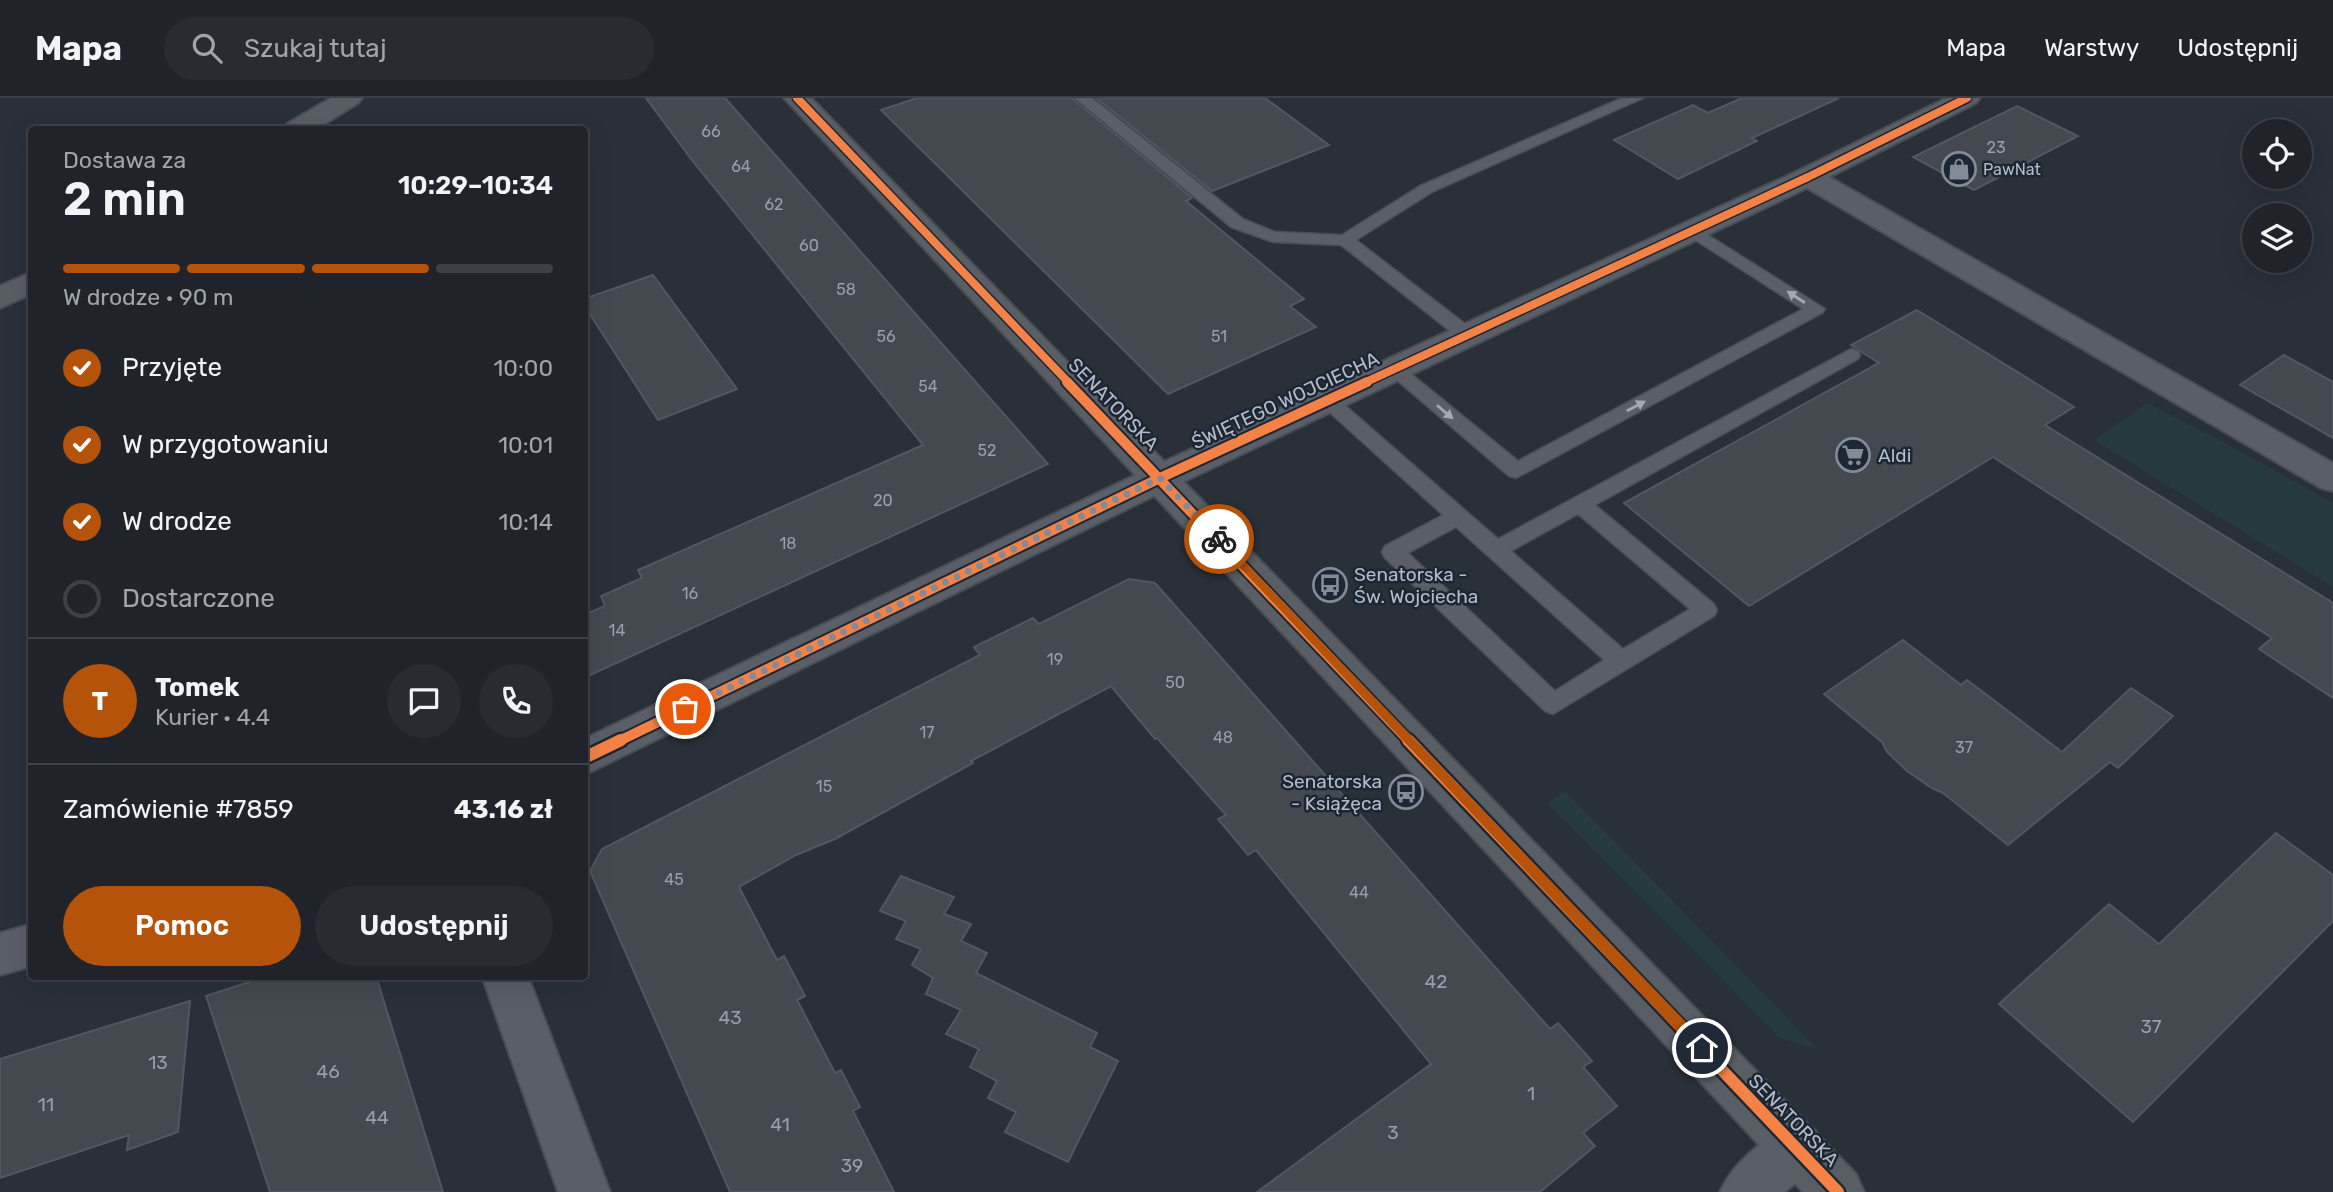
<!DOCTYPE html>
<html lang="pl">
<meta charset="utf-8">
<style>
:root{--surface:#20242a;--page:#282c32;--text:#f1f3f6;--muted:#a2a4a8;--line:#3d4147;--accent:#b45309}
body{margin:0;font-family:Rubik,sans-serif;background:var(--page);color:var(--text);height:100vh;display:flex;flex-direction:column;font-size:26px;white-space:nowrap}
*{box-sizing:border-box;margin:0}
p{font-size:23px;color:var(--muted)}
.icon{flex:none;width:38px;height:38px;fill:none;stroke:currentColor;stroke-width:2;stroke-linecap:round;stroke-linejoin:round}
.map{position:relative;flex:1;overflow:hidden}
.side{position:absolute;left:28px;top:28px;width:560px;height:854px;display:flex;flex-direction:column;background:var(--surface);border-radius:7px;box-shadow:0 7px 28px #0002,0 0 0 2px var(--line)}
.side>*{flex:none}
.fabs{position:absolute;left:2242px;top:21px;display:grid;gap:14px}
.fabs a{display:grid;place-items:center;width:70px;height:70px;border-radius:50%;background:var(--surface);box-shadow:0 7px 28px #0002,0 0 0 2px var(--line);font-size:35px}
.pin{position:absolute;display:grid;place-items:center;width:60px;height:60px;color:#fff;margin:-30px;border:4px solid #fff;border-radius:50%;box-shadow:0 2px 7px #0007}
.courier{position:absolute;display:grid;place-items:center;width:70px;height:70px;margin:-35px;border:5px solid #b45309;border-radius:50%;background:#fff;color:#222;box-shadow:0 2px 9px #0007}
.overview em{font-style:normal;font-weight:600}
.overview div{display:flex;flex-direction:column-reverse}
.overview{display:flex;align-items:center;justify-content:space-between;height:119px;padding:0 35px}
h1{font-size:46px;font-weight:600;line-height:52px}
.bar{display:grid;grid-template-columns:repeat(4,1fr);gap:10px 7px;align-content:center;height:84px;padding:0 35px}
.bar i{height:9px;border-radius:5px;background:var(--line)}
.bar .active{background:var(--accent)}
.bar p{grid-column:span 4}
.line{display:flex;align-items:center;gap:18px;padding:0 35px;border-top:2px solid var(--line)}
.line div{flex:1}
.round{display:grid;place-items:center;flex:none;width:74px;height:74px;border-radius:37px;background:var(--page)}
ol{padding:0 35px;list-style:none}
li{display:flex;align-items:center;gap:21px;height:77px}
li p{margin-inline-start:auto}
li .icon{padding:7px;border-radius:50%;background:var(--accent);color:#fff;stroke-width:4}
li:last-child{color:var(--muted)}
li i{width:38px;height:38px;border:4px solid var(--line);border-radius:50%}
.primary-button{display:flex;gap:14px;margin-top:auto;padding:14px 35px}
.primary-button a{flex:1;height:80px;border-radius:42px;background:var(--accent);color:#fff;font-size:28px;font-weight:600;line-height:80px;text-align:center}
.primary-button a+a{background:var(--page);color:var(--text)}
header{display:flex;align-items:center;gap:42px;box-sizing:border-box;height:98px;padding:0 35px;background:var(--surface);border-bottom:2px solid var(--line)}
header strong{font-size:33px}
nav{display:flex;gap:38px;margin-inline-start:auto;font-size:24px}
.search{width:490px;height:63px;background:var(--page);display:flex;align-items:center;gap:18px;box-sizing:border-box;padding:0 24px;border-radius:38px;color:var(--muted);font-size:26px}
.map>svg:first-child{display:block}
.green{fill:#273a3e}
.building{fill:#444950;stroke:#52575f;stroke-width:2}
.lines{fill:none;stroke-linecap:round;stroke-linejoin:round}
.lane-casing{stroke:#484c53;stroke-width:3}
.street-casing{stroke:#484c53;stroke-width:4}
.secondary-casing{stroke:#484c53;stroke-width:4}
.lane{fill:#5a5e66;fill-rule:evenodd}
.street{fill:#5a5e66;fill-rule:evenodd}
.secondary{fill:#595d64;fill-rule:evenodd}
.cycleway-far2-casing{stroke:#1d2633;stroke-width:11}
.cycleway-far1-casing{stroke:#1d2633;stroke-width:14}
.cycleway-casing{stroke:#1d2633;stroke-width:17}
.cycleway-far2{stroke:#f48246;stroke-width:8}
.cycleway-far1{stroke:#f48246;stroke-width:10}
.cycleway{stroke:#f48246;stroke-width:12}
.oneway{fill:#a2a9b5}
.route{fill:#b45309}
.done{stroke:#848b96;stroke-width:7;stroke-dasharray:0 12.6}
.labels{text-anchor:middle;stroke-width:5;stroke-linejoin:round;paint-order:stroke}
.number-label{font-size:16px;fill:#989fab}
.far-poi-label{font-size:16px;fill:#b4bcc9;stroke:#1d2633;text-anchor:start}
.street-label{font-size:19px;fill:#b4bcc9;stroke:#1d2633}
.poi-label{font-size:19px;fill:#b4bcc9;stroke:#1d2633;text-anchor:start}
.near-number-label{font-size:19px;fill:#989fab}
</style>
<header>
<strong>Mapa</strong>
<div class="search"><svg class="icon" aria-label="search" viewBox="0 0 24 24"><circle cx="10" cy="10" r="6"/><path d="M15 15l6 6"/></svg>Szukaj tutaj</div>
<nav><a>Mapa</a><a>Warstwy</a><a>Udostępnij</a></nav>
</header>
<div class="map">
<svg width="2333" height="1094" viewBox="0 0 2333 1094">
<rect width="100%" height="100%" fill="#2a3038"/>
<g class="green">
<polygon points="2147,305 2218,341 2333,405 2333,489 2094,342"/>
<polygon points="1565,693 1819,952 1780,940 1547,705"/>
</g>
<g class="building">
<polygon points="646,0 725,0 1048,366 584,580 584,517 605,508 601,498 642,480 638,472 923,347 691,61"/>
<polygon points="917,0 1072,0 1192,100 1186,103 1304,201 1290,208 1316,229 1168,296 881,12"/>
<polygon points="1096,0 1265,0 1329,47 1212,93"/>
<polygon points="1742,0 1839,0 1752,40 1757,43 1678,81 1614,42 1693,7 1708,15"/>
<polygon points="2017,8 2078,38 1974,92 1913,59"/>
<polygon points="653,177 737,291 658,322 584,207 584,201"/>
<polygon points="1917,212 2074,309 2045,327 2333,505 2333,600 2259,551 2272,540 1993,359 1749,508 1624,405 1879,265 1851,247"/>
<polygon points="2284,257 2333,284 2333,340 2240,287"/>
<polygon points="1129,481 1155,485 1550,931 1558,925 1592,963 1583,969 1617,1008 1583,1035 1595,1048 1540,1094 1257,1094 1431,966 1256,752 1248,757 1218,721 1226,717 1157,640 1155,641 1111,588 971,663 973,665 835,741 796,757 739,789 777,862 784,858 805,898 797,902 835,975 841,972 860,1009 853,1013 894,1094 730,1094 590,773 602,751 980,557 974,549 1033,520 1039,526"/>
<polygon points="1903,542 1961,587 1967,582 2062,654 2131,590 2173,618 2118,670 2110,664 2008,747 1943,695 1932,690 1907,673 1887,654 1882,644 1824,596"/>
<polygon points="2276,735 2333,777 2333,823 2133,1024 1999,906 2109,806 2159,846"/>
<polygon points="901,778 954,799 944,816 971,826 961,843 987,855 976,875 1097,935 1090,949 1118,963 1068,1064 1005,1034 1016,1014 988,1000 997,983 970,969 979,951 946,936 961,912 926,896 933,880 912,867 921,851 896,841 906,823 880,813"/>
<polygon points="268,878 376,878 443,1094 270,1094 206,898"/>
<polygon points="190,903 178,1034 127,1052 129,1037 0,1080 0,961"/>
</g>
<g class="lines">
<g class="lane-casing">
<g id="lane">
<polygon points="1075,0 1092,0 1243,121 1275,134 1342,137 1420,88 1622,0 1643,0 1432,94 1356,142 1473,232 1475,236 1473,240 1459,240 1341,147 1273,144 1231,129"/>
<polygon points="1692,127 1825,211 1822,215 1516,380 1509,378 1384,271 1386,267 1400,267 1518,363 1803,211 1686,136 1683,132 1686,128"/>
<path d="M 1851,251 L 1858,253 L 1860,257 L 1858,261 L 1595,407 L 1714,506 L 1717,512 L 1714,518 L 1553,616 L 1545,613 L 1385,460 L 1382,454 L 1385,448 L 1443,417 L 1316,302 L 1319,297 L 1333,297 L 1498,441 ZM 1578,416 L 1690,511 L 1623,551 L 1511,453 ZM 1456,429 L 1604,562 L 1555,593 L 1408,455 Z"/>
</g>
</g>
<g class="street-casing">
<g id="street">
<polygon points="1947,0 1980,0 1976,5 1829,79 2333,365 2333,393 2321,390 1807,90 1172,389 584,677 584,641 1148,371 1798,73"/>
<polygon points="32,826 32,868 0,877 0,835"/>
<polygon points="482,878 528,878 610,1094 558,1094"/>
<path d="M 1797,1025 L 1815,1032 L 1822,1050 L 1815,1068 L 1785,1094 L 1720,1094 C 1733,1064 1767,1037 1797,1025 Z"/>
</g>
</g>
<g class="secondary-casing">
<g id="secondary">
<polygon points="331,0 362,0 358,5 315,32 283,32 287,26"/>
<polygon points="784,0 811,0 1856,1076 1864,1094 1803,1094"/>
<polygon points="32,174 32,196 0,210 0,188"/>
</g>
</g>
<use href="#lane" class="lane"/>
<use href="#street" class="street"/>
<use href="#secondary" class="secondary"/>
<g class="cycleway-far2-casing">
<g id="cycleway-far2">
<polyline points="797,0 1069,285"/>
<polyline points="1364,285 1808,79 1967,0"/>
</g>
</g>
<g class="cycleway-far1-casing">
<g id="cycleway-far1">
<polyline points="1067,284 1410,644"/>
<polyline points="617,644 1160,380 1367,284"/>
</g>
</g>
<g class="cycleway-casing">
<g id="cycleway">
<polyline points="1408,642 1838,1094"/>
<polyline points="584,660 621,642"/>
</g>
</g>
<use href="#cycleway-far2" class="cycleway-far2"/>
<use href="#cycleway-far1" class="cycleway-far1"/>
<use href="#cycleway" class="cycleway"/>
</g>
<defs><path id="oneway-solid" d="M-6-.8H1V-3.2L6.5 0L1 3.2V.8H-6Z" transform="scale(1.75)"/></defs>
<g class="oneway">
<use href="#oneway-solid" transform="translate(1796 199) rotate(-147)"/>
<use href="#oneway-solid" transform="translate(1636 308) rotate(-28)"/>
<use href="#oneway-solid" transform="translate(1445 314) rotate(40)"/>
</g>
<polygon class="route" points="1219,437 1707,946 1707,955 1697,955 1216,444 1214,441"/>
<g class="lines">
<polyline class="done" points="685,611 1160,380 1219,441"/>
</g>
<defs>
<g id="shop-ring" transform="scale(1.75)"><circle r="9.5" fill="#1d2633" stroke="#848b96" stroke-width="1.5"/><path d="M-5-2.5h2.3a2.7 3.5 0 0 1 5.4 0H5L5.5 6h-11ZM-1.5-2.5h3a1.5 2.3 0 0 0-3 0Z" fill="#848b96"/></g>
<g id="supermarket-ring" transform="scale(1.75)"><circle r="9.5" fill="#1d2633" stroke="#848b96" stroke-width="1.5"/><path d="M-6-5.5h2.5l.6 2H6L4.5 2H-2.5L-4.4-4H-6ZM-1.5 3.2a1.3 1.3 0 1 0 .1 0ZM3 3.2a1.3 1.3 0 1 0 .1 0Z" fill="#848b96"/></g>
<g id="bus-ring" transform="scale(1.75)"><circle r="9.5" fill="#1d2633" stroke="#848b96" stroke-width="1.5"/><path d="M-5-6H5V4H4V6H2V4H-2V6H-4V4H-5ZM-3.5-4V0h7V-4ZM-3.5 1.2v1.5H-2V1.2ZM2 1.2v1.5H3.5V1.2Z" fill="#848b96"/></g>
</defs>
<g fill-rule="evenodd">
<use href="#shop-ring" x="1959" y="71"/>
<use href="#supermarket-ring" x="1853" y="357"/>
<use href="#bus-ring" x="1330" y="487"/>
<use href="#bus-ring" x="1406" y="694"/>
</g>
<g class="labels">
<g class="number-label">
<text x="711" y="39">66</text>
<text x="1996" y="55">23</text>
<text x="741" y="74">64</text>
<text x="774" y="112">62</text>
<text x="809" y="153">60</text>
<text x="846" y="197">58</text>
<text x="886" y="244">56</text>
<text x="1219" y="244">51</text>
<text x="928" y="294">54</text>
<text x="987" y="358">52</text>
<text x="883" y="408">20</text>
<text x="788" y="451">18</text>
<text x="690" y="501">16</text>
<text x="617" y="538">14</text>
<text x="1055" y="567">19</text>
<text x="1175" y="590">50</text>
<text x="927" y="640">17</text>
<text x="1223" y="645">48</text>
<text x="1964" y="655">37</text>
<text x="824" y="694">15</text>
<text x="674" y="787">45</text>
<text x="1359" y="800">44</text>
</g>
<g class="far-poi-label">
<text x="1983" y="77">PawNat</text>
</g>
<g class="street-label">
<text transform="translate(1285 302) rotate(-25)" y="7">ŚWIĘTEGO WOJCIECHA</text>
<text transform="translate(1114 306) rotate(46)" y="7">SENATORSKA</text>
<text transform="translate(1794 1022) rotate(46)" y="7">SENATORSKA</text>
</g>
<g class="poi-label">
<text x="1878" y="364">Aldi</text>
<text x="1354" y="483">Senatorska -<tspan x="1354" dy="22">Św. Wojciecha</tspan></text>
<text x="1382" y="690" text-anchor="end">Senatorska<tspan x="1382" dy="22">- Książęca</tspan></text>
</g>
<g class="near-number-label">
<text x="1436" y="890">42</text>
<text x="730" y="926">43</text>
<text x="2151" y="935">37</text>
<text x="158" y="971">13</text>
<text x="328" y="980">46</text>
<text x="1531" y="1002">1</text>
<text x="46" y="1013">11</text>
<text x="377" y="1026">44</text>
<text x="780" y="1033">41</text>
<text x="1393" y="1041">3</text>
<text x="852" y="1074">39</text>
</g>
</g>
</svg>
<div class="fabs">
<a><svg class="icon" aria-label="locate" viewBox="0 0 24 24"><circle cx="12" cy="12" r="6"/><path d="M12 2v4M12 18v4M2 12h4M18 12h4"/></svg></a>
<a><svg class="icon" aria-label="layers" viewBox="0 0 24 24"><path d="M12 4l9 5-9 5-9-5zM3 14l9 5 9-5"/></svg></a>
</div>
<div class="pin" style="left:685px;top:611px;background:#ea580c"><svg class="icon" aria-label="bag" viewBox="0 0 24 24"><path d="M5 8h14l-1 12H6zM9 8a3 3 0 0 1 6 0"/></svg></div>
<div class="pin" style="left:1702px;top:950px;background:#1f2937"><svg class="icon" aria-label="home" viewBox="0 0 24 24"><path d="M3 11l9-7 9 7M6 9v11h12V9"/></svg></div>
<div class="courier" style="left:1219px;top:441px"><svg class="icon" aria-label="bike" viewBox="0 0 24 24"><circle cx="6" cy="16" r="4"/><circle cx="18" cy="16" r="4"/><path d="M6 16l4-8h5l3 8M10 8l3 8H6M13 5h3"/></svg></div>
<section class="side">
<div class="overview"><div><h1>2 min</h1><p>Dostawa za</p></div><em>10:29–10:34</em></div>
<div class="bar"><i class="active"></i><i class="active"></i><i class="active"></i><i></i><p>W drodze · 90 m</p></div>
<ol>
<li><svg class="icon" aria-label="check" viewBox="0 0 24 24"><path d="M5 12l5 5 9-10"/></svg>Przyjęte<p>10:00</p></li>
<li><svg class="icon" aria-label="check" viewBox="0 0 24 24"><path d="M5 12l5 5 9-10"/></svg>W przygotowaniu<p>10:01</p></li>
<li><svg class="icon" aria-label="check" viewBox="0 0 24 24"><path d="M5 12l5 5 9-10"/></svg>W drodze<p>10:14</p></li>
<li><i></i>Dostarczone</li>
</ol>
<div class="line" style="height:126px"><b class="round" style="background:var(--accent);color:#fff">T</b><div><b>Tomek</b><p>Kurier · 4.4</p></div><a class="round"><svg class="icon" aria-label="chat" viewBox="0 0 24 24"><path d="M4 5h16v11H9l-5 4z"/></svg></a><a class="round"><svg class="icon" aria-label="phone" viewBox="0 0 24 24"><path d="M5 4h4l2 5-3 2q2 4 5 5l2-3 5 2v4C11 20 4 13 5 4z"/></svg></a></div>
<div class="line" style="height:91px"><div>Zamówienie #7859</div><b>43.16 zł</b></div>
<div class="primary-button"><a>Pomoc</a><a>Udostępnij</a></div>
</section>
</div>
